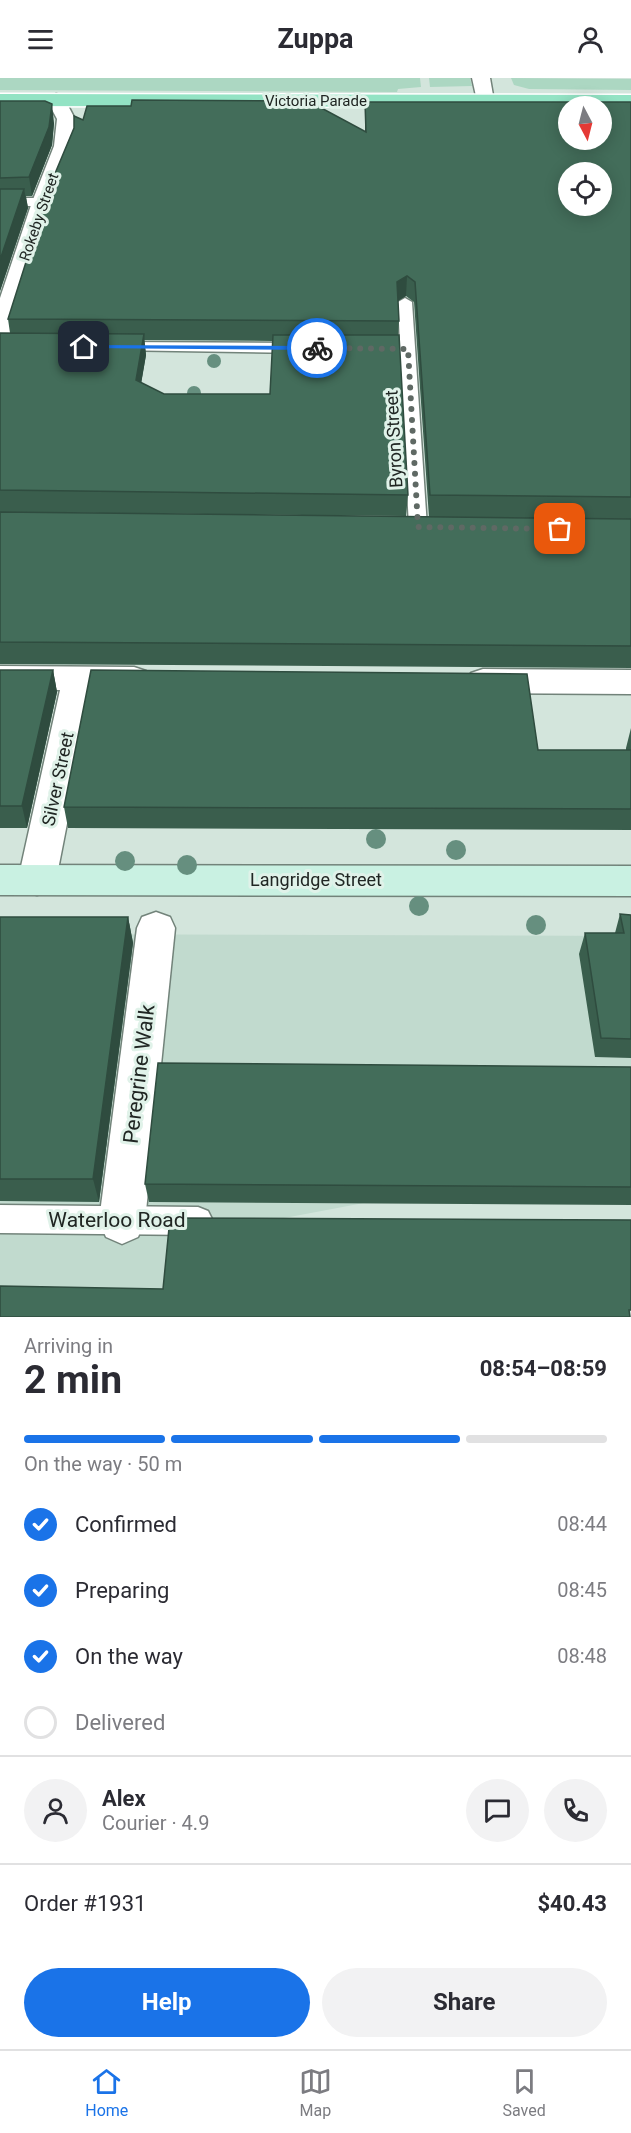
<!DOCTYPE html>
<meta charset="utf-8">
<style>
:root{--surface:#fff;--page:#f2f2f3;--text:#2b2b33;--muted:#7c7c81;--line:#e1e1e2;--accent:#1a73e8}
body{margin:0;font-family:Roboto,sans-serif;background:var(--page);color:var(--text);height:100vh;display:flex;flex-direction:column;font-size:22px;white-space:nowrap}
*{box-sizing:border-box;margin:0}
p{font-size:20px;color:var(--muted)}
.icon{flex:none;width:33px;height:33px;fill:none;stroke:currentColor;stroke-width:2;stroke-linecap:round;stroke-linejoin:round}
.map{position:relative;height:1239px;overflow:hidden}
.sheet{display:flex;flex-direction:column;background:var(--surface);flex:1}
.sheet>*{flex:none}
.needle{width:39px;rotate:173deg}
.buttons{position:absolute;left:558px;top:18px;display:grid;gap:12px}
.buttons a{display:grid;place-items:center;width:54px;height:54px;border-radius:50%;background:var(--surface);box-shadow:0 3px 15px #0003;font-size:30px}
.pin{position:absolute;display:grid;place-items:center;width:51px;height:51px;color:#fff;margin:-26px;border-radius:12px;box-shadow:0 3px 9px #0006}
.courier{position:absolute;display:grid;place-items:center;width:60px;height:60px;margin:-30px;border:4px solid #1a73e8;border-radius:50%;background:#fff;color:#222;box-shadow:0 2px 8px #0007}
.head em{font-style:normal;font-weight:700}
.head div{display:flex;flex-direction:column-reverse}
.head{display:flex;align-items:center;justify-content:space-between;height:102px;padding:0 24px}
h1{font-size:39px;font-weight:700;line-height:45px}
.bar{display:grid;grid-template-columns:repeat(4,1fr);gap:9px 6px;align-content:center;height:72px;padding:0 24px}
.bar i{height:8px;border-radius:4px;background:var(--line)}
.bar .current{background:var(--accent)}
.bar p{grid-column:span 4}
.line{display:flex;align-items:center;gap:15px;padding:0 24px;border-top:2px solid var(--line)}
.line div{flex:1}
.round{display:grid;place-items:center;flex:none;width:63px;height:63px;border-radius:32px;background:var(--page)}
ol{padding:0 24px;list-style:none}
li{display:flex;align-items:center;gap:18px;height:66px}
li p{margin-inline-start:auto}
li .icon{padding:6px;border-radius:50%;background:var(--accent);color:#fff;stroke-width:4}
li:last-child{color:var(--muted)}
li i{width:33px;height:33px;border:3px solid var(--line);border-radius:50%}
.cta{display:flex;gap:12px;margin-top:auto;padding:12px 24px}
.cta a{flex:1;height:69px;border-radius:36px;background:var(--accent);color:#fff;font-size:24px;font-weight:700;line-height:69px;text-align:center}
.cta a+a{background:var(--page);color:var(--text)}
header{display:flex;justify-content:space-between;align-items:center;height:78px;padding:0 24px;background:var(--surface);font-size:27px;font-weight:700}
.menu{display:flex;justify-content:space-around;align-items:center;height:84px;border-top:2px solid var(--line);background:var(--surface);font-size:16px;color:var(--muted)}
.menu a{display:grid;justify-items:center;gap:3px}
.menu .current{color:var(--accent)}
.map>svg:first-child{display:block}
.built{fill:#c1dace}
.green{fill:#acd7c2}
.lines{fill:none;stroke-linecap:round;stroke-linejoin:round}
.lane-casing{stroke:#72837a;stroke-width:3}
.street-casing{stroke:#72837a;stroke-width:3}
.secondary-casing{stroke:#72837a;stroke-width:3}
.primary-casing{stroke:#fff;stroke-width:3}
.lane{fill:#fff;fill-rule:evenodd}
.street{fill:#fff;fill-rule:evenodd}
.secondary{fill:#c9f1e2;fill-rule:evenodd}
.primary{fill:#93e3c4;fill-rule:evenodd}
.tree{fill:#668f7f}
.wall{fill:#3a5e4d;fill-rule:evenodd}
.shaded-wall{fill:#2f4c3f}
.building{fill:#436d5a;stroke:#2f4c3f;stroke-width:1.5;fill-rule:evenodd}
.route{fill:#1a73e8}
.done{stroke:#5f6964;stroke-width:6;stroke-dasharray:0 10.8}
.labels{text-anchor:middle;stroke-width:6;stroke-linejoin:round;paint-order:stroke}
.far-street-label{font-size:15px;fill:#202623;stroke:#e0f2e9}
.street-label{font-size:18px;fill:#202623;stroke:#e0f2e9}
.near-street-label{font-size:21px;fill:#202623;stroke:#e0f2e9}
</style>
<header><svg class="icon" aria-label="menu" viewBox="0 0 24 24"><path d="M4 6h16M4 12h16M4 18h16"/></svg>Zuppa<svg class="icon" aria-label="person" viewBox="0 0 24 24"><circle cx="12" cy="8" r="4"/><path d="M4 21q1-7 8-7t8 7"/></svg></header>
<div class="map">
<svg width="631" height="1239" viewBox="0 0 631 1239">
<rect width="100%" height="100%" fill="#d3e5dc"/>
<polygon class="built" points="0,856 631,858 631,1126 369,1124 173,1161 165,1239 0,1239"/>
<g class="green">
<polygon points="0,0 420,0 421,9 398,11 397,14 0,12"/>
<polygon points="429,0 470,0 472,8 430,9"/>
<polygon points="511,0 631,1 631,12 529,11 514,7"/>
</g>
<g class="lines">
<g class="lane-casing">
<g id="lane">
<polygon points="0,120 42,120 49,124 42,128 0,128"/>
<polygon points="405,220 412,224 427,449 418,455 409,449 400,275 373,275 365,270 373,265 400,266 398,224"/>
<polygon points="118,264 299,265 307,270 299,275 112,272 110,269 112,266"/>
<polygon points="0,1127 198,1129 208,1133 213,1143 208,1153 198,1157 0,1155"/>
</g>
</g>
<g class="street-casing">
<g id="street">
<polygon points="472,0 490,0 494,23 492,27 478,27"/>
<polygon points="56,16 63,18 75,41 74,68 52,124 12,257 9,262 0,264 0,220 32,124 54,68 57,41 47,22"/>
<polygon points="0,588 134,589 146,593 150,601 146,609 134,613 93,612 56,802 50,813 37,817 24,813 18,802 60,612 0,612"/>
<polygon points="483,591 631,592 631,616 483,615 471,611 467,603 471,595"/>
<polygon points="156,834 170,839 175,850 145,1143 138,1159 122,1166 106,1159 99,1143 137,850 142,839"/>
</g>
</g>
<g class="secondary-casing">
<polygon id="secondary" points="0,787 631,788 631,818 0,817"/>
</g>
<g class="primary-casing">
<polygon id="primary" points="0,16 631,17 631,29 0,28"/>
</g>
<use href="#lane" class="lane"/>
<use href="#street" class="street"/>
<use href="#secondary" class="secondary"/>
<use href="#primary" class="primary"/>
</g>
<g class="tree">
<circle cx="214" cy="283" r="7"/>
<circle cx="194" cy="315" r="7"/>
<circle cx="376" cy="761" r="10"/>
<circle cx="456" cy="772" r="10"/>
<circle cx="125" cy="783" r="10"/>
<circle cx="187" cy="787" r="10"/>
<circle cx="419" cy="828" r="10"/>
<circle cx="536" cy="847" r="10"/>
</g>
<g class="wall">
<polygon points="0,23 54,45 52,67 32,118 26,118 28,130 0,213"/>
<path d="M 365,24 L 631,24 L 631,441 L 429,439 L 414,224 L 406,218 L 398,223 L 399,243 L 398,257 L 408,417 L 406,438 L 0,434 L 0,255 L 10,255 L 8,241 L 83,42 L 365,54 ZM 144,262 L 273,263 L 270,316 L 164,316 L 141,305 L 146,277 Z"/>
<polygon points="0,434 631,441 631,590 0,586"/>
<polygon points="0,592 53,592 57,614 27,750 0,750"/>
<polygon points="631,650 631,752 68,750 64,729 538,672 626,672 626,670"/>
<polygon points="620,836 631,837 631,980 595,979 579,876 585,855 615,855"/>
<polygon points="0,839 128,839 133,865 99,1124 0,1123"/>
<polygon points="631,989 631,1127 149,1124 145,1106"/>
</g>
<g class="shaded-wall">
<polygon points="52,26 54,45 52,67 32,118 29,99"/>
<polygon points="24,111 28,130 0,213 0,182"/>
<polygon points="407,198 406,218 396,224 397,204"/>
<polygon points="144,256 146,277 138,324 136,302"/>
<polygon points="53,592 57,614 27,750 22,728"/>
<polygon points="128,839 133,865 99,1124 93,1101"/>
</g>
<g class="building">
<path d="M 132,22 L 302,23 L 314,26 L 366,54 L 365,24 L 631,24 L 631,419 L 430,417 L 415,204 L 407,198 L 397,204 L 399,243 L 8,241 L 51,105 L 74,50 L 74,38 L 83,42 L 87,28 L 131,28 ZM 568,28 L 602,28 L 602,62 L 568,62 ZM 568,94 L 602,94 L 602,128 L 568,128 Z"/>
<polygon points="0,23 45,23 52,26 49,49 29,99 0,100"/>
<polygon points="0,111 24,111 0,182"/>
<polygon points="0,255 144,256 136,302 164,316 270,316 273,257 399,257 408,417 0,412"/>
<polygon points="0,434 631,441 631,568 0,564"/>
<polygon points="0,592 53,592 22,728 0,728"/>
<polygon points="91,592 527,596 538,672 631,672 631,731 64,729"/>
<polygon points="620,836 631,837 631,961 601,960 585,855 624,855"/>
<polygon points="0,839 128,839 93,1101 0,1101"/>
<polygon points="158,985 631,989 631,1109 145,1106"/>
<polygon points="170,1140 631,1142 631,1232 629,1232 630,1239 0,1239 0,1208 163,1211"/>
</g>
<polygon class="route" points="84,267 317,268 321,270 317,272 82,270"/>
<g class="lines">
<polyline class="done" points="317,270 408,271 418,449 560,451"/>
</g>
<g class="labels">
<g class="far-street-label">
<text x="316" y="28">Victoria Parade</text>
<text transform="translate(39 139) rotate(-71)" y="5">Rokeby Street</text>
</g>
<g class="street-label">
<text transform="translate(394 361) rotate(-93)" y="6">Byron Street</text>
<text transform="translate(58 701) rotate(-78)" y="6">Silver Street</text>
<text x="316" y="808">Langridge Street</text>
</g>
<g class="near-street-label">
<text transform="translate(139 996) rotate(-83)" y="7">Peregrine Walk</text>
<text x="117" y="1149">Waterloo Road</text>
</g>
</g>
</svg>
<div class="buttons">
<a><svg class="needle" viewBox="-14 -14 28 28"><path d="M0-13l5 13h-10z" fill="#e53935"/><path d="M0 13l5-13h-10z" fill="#7c7c81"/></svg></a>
<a><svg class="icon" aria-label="locate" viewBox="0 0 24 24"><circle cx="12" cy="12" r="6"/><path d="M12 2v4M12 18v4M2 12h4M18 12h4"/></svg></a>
</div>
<div class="pin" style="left:560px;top:451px;background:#ea580c"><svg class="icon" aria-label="bag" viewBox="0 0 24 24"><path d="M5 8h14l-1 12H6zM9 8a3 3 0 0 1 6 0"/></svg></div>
<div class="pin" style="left:84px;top:269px;background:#1f2937"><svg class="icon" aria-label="home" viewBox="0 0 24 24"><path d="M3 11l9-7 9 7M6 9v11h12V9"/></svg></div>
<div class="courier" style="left:317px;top:270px"><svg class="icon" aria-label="bike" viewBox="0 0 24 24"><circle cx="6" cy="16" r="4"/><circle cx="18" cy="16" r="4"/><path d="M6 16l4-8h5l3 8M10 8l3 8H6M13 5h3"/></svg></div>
</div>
<section class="sheet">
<div class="head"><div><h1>2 min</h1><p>Arriving in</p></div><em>08:54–08:59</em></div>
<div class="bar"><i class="current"></i><i class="current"></i><i class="current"></i><i></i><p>On the way · 50 m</p></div>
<ol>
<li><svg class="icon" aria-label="check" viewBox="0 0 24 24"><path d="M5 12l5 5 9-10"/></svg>Confirmed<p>08:44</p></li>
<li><svg class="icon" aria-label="check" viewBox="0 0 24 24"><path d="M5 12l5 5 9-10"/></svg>Preparing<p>08:45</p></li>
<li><svg class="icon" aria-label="check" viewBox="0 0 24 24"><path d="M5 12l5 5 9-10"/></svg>On the way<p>08:48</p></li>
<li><i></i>Delivered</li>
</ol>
<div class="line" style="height:108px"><a class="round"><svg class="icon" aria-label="person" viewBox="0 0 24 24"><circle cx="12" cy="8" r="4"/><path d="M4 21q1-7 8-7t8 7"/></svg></a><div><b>Alex</b><p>Courier · 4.9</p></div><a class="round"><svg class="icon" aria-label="chat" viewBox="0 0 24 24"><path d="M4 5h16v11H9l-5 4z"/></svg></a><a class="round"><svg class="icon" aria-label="phone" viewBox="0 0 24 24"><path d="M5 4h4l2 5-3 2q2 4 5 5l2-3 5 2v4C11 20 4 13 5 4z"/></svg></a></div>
<div class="line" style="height:78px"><div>Order #1931</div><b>$40.43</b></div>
<div class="cta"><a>Help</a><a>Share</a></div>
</section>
<nav class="menu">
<a class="current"><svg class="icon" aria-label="home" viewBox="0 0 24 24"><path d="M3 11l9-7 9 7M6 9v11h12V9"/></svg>Home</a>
<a><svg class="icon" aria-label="map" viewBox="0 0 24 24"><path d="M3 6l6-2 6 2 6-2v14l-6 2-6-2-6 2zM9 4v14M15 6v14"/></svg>Map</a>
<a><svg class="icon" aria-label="saved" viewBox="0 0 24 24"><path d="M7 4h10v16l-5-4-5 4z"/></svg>Saved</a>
</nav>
